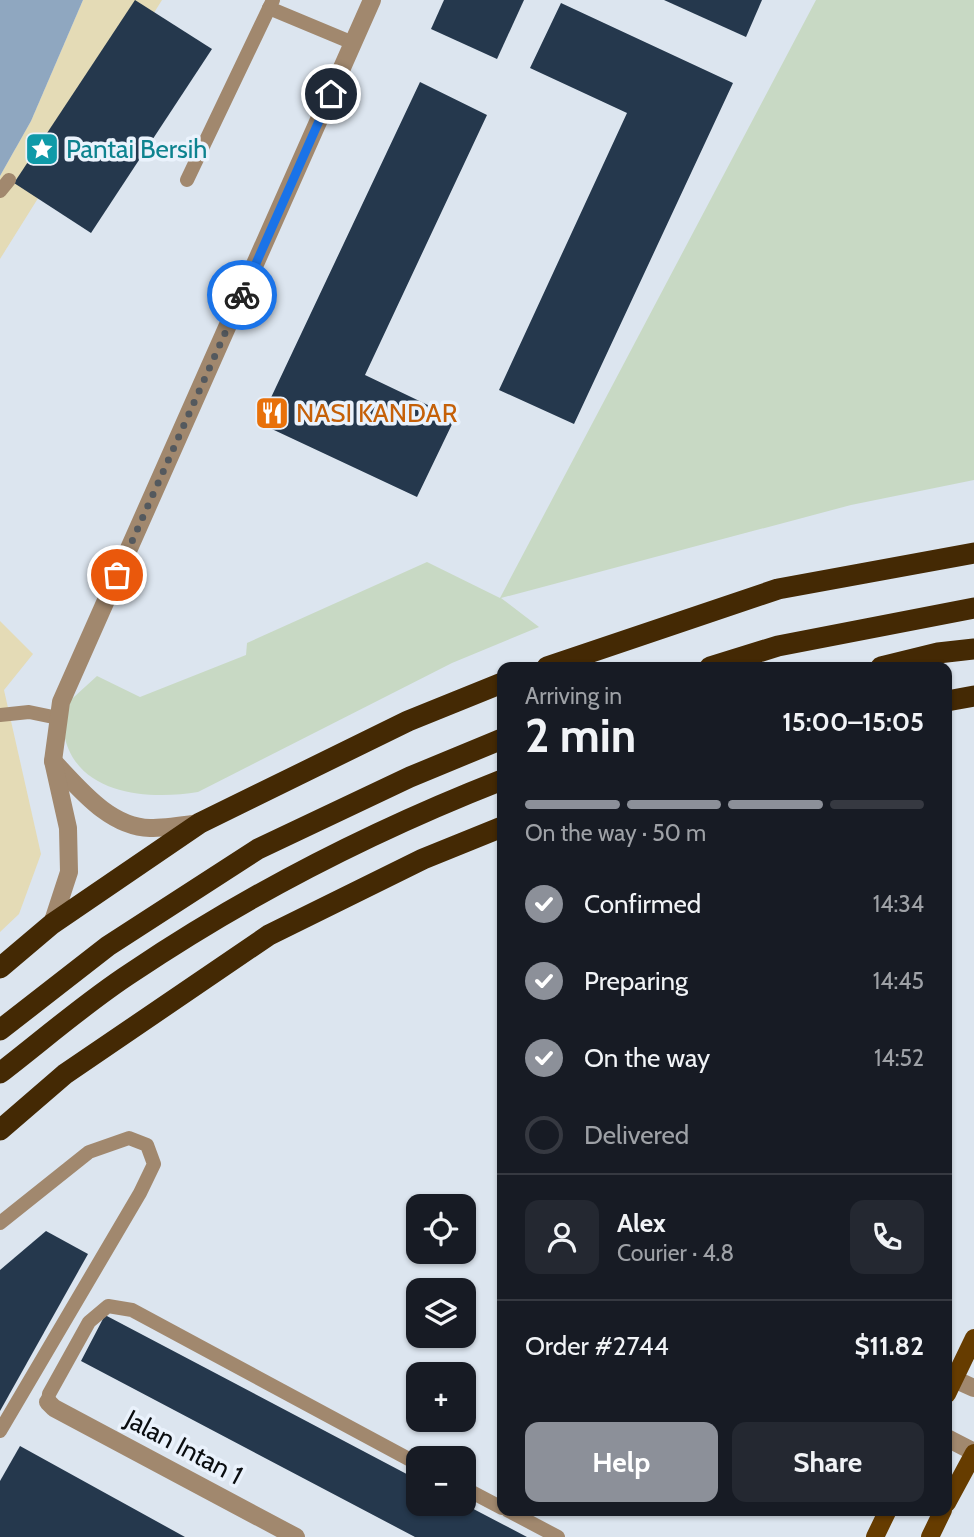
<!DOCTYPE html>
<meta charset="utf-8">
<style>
:root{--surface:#171b24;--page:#242831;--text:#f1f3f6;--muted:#9ea1a6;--line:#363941;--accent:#8c9099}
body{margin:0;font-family:Cabin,sans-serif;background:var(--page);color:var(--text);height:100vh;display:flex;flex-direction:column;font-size:26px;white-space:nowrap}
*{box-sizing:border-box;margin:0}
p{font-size:23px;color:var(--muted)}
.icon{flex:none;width:38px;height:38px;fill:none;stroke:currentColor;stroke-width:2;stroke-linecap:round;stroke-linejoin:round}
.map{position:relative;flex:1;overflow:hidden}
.panel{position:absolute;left:497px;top:662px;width:455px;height:854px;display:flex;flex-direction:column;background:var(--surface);border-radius:14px;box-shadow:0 2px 5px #0004}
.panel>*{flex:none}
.controls{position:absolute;left:406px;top:1194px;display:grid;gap:14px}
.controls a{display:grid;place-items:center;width:70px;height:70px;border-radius:14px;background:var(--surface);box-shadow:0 2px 5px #0004;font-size:35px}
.pin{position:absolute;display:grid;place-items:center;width:60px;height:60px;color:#fff;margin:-30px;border:4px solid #fff;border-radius:50%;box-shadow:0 2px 7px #0007}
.courier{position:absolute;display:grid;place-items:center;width:70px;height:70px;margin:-35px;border:5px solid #1a73e8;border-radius:50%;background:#fff;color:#222;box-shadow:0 2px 9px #0007}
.headline em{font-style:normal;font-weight:800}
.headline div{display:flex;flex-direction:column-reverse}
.headline{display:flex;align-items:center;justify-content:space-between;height:119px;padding:0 28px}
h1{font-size:46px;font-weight:800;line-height:52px}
.bar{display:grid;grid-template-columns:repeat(4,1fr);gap:10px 7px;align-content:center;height:84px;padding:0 28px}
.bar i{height:9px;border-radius:5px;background:var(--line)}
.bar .current{background:var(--accent)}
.bar p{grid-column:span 4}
.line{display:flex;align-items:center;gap:18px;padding:0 28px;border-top:2px solid var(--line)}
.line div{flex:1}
.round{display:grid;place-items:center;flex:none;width:74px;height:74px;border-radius:14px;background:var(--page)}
ol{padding:0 28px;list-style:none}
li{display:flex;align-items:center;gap:21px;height:77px}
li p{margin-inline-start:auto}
li .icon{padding:7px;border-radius:50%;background:var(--accent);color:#fff;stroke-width:4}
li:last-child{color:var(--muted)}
li i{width:38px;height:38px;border:4px solid var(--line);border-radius:50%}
.primary-button{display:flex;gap:14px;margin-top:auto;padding:14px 28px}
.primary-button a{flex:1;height:80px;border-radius:14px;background:var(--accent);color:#fff;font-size:28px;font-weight:800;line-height:80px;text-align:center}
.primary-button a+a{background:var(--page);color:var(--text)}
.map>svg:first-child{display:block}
.green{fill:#c8d9c4}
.sand{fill:#e4dbb6}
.water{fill:#8fa7c0}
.building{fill:#25384d}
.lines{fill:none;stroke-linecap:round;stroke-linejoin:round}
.service{stroke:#a1886e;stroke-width:14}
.minor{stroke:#a1886e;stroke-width:18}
.primary{stroke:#663c00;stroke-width:18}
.motorway{stroke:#442904;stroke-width:21}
.done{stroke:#54595e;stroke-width:7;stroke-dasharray:0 12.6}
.route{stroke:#1a73e8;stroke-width:9}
.labels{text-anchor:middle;stroke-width:7;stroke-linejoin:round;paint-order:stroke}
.culture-label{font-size:26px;fill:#0d838f;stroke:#eaf2fc;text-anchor:start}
.food-label{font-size:26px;fill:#c56008;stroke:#eaf2fc;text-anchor:start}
.street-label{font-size:26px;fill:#0a0d10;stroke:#eaf2fc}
</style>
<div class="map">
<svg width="974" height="1537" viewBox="0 0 974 1537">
<rect width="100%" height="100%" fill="#dce5ef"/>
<path class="green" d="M 816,0 L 974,0 L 974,480 L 851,505 L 501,598 L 539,627 L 452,663 L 198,792 C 150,800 76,796 64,734 C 62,726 63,716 63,707 L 97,676 L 140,697 L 246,655 L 247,643 L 427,562 L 500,598 Z"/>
<g class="sand">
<polygon points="83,0 162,0 0,259 0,176 31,121"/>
<polygon points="0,621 33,654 4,690 41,854 19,914 0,932"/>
</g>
<polygon class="water" points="0,0 83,0 31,121 0,176"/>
<g class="building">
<polygon points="135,0 212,49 91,233 14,183"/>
<polygon points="444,0 524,0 497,59 431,29"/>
<polygon points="664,0 762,0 746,37"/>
<polygon points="561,3 733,83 574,424 499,390 627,113 530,68"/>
<polygon points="420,82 487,115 365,375 455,418 417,497 259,423"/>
<polygon points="46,1231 88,1254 0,1411 0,1270"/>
<polygon points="105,1315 418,1480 418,1503 462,1503 527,1537 415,1537 81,1361"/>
<polygon points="20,1446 185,1537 0,1537 0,1481"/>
</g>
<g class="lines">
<g class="service">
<polyline points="269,8 353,43"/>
<polyline points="187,180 273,0"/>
<polyline points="0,191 9,180"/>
<polyline points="0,715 29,712 58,718"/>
<polyline points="0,1223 89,1152 129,1138 147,1145 154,1164 140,1193 0,1431"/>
<polyline points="48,1402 49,1394 89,1322 108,1306 132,1310 418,1464"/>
<polyline points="464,1488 502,1508"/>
<polyline points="507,1510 558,1537"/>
</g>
<g class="minor">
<path d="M 53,761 C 79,788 109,827 150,828 C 166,828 184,825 200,823"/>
<polyline points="52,924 69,872 68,828 53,761 61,702 372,0"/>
<polyline points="954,1379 974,1388"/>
<polyline points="48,1402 54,1408 296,1537"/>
<polyline points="947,1438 974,1452"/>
</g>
<g class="primary">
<polyline points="947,1394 974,1338"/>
<polyline points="947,1503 974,1453"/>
<polyline points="875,1537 888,1510"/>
<polyline points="930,1537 943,1510"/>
</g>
<g class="motorway">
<polyline points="547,667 778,589 974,553"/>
<polyline points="710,667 778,646 974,608"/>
<polyline points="881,667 938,653 974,649"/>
<polyline points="947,701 974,696"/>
<polyline points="0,968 52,924 200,823 408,721 502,683"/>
<polyline points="0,1030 108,946 258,849 410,777 502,739"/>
<path d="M 0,1073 C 43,1040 85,1003 131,973 C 247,895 372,831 502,780"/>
<polyline points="0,1130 65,1074 269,935 423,859 502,827"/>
</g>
</g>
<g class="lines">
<polyline class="done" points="117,575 242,295"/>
<polyline class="route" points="242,295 331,94"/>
</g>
<defs>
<g id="sight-square" transform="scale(1.75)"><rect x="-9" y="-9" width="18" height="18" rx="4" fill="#0f9aa8" stroke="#eaf2fc"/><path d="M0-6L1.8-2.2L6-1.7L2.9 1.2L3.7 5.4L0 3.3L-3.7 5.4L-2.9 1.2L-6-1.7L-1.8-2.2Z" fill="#fff"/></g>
<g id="restaurant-square" transform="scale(1.75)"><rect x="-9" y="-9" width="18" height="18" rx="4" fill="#e8710a" stroke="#eaf2fc"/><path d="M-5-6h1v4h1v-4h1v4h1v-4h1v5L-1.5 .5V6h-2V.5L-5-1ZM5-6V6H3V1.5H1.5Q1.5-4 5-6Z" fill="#fff"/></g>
</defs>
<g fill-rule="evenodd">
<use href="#sight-square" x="42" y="149"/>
<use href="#restaurant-square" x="272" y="413"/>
</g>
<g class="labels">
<g class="culture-label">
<text x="66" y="158">Pantai Bersih</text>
</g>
<g class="food-label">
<text x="296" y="422">NASI KANDAR</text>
</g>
<g class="street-label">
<text transform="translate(184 1447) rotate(28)" y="9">Jalan Intan 1</text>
</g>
</g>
</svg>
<div class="controls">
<a><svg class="icon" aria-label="locate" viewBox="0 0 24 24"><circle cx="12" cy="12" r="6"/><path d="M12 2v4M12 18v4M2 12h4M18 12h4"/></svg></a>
<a><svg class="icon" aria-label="layers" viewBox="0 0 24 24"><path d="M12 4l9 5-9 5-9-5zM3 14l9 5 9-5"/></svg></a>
<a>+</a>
<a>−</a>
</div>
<div class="pin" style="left:117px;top:575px;background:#ea580c"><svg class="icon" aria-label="bag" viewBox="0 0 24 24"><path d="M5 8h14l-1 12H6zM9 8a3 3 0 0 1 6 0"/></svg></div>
<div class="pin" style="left:331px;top:94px;background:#1f2937"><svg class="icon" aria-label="home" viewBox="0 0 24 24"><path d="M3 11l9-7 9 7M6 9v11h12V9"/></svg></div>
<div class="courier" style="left:242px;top:295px"><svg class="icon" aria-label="bike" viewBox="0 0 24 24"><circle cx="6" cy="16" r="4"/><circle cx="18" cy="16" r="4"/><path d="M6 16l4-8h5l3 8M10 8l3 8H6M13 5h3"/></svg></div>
<section class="panel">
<div class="headline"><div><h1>2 min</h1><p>Arriving in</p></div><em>15:00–15:05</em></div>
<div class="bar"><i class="current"></i><i class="current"></i><i class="current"></i><i></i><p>On the way · 50 m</p></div>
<ol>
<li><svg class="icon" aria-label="check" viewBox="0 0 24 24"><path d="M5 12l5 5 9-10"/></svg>Confirmed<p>14:34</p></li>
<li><svg class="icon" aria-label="check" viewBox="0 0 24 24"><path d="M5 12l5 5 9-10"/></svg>Preparing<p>14:45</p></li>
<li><svg class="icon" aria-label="check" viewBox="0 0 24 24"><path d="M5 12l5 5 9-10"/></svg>On the way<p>14:52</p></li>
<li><i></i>Delivered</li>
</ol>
<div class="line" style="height:126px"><a class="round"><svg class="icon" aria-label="person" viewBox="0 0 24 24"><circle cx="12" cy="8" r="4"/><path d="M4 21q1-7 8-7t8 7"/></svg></a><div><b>Alex</b><p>Courier · 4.8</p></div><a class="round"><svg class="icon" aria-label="phone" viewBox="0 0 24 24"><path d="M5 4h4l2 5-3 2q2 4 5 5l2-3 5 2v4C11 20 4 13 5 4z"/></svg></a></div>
<div class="line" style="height:91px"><div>Order #2744</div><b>$11.82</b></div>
<div class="primary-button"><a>Help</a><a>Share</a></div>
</section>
</div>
